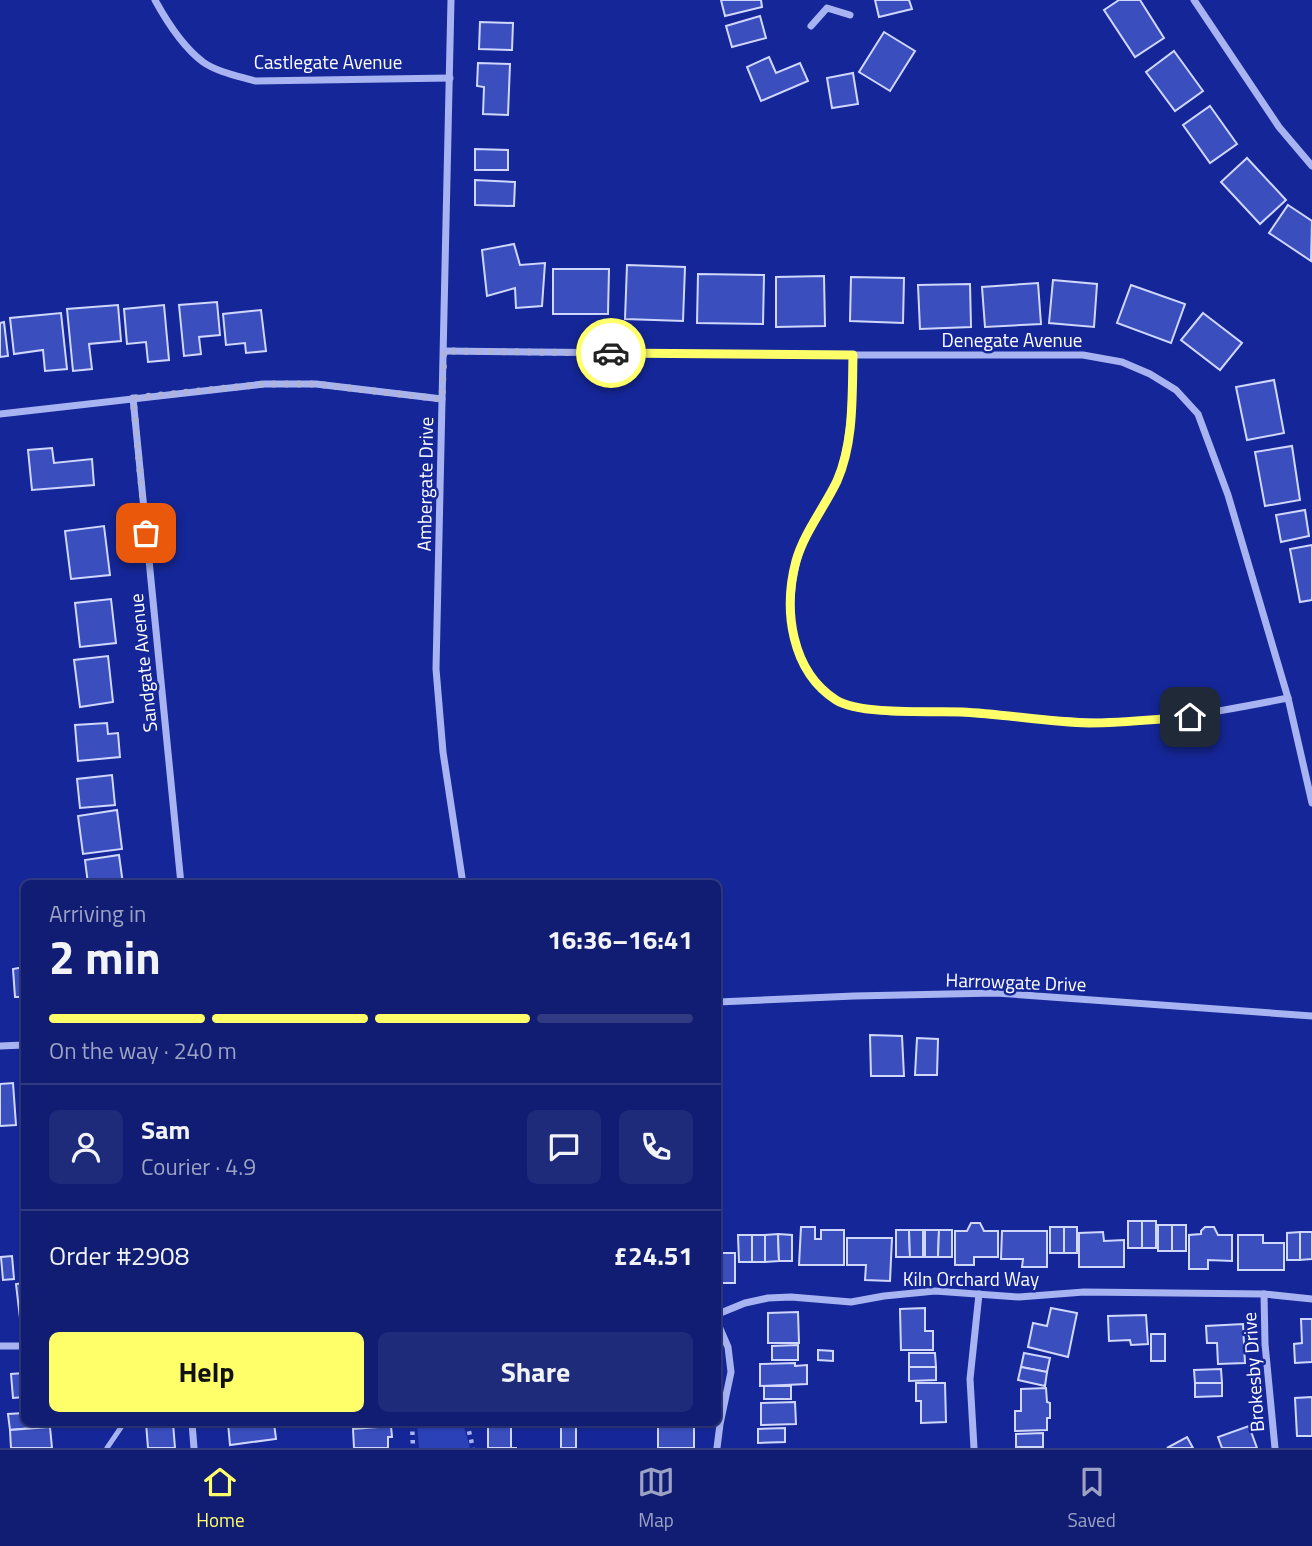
<!DOCTYPE html>
<meta charset="utf-8">
<style>
:root{--surface:#101d72;--page:#1e2a7a;--text:#f1f3f6;--muted:#9ca2c4;--line:#303b84;--accent:#feff69}
body{margin:0;font-family:"Titillium Web",sans-serif;background:var(--page);color:var(--text);height:100vh;display:flex;flex-direction:column;font-size:26px;white-space:nowrap}
*{box-sizing:border-box;margin:0}
p{font-size:23px;color:var(--muted)}
.icon{flex:none;width:38px;height:38px;fill:none;stroke:currentColor;stroke-width:2;stroke-linecap:round;stroke-linejoin:round}
.map{position:relative;flex:1;overflow:hidden}
.drawer{position:absolute;left:21px;top:880px;width:700px;height:546px;display:flex;flex-direction:column;background:var(--surface);border-radius:10px;box-shadow:0 2px 5px #0004,0 0 0 2px var(--line)}
.drawer>*{flex:none}
.pin{position:absolute;display:grid;place-items:center;width:60px;height:60px;color:#fff;margin:-30px;border-radius:14px;box-shadow:0 4px 10px #0006}
.courier{position:absolute;display:grid;place-items:center;width:70px;height:70px;margin:-35px;border:5px solid #feff69;border-radius:50%;background:#fff;color:#222;box-shadow:0 2px 9px #0007}
.head em{font-style:normal;font-weight:700}
.head div{display:flex;flex-direction:column-reverse}
.head{display:flex;align-items:center;justify-content:space-between;height:119px;padding:0 28px}
h1{font-size:46px;font-weight:700;line-height:52px}
.bar{display:grid;grid-template-columns:repeat(4,1fr);gap:10px 7px;align-content:center;height:84px;padding:0 28px}
.bar i{height:9px;border-radius:5px;background:var(--line)}
.bar .active{background:var(--accent)}
.bar p{grid-column:span 4}
.line{display:flex;align-items:center;gap:18px;padding:0 28px;border-top:2px solid var(--line)}
.line div{flex:1}
.round{display:grid;place-items:center;flex:none;width:74px;height:74px;border-radius:10px;background:var(--page)}
.primary-button{display:flex;gap:14px;margin-top:auto;padding:14px 28px}
.primary-button a{flex:1;height:80px;border-radius:10px;background:var(--accent);color:#111;font-size:28px;font-weight:700;line-height:80px;text-align:center}
.primary-button a+a{background:var(--page);color:var(--text)}
.dock{display:flex;justify-content:space-around;align-items:center;height:98px;border-top:2px solid var(--line);background:var(--surface);font-size:19px;color:var(--muted)}
.dock a{display:grid;justify-items:center;gap:4px}
.dock .active{color:var(--accent)}
.map>svg:first-child{display:block}
.green{fill:#2b41b8}
.building{fill:#3a4ebe;stroke:#d0d7fc;stroke-width:2}
.lines{fill:none;stroke-linecap:round;stroke-linejoin:round}
.path{stroke:#a8b4f2;stroke-width:4.5;stroke-dasharray:3.5 5;stroke-linecap:butt}
.service{stroke:#a8b4f2;stroke-width:5}
.minor{stroke:#a8b4f2;stroke-width:7}
.done{stroke:#adb3db;stroke-width:7;stroke-dasharray:0 12.6}
.route{stroke:#feff69;stroke-width:9}
.labels{text-anchor:middle;stroke-width:5;stroke-linejoin:round;paint-order:stroke}
.street-label{font-size:19px;fill:#fff;stroke:#152798}
</style>
<div class="map">
<svg width="1312" height="1448" viewBox="0 0 1312 1448">
<rect width="100%" height="100%" fill="#152798"/>
<polygon class="green" points="417,1423 463,1423 470,1448 419,1448"/>
<g class="building">
<polygon points="721,0 761,0 762,7 725,16"/>
<polygon points="875,0 909,0 912,9 879,17"/>
<polygon points="1119,0 1140,0 1164,38 1135,57 1104,10"/>
<polygon points="760,16 766,38 732,47 726,26"/>
<polygon points="480,22 513,23 512,50 479,49"/>
<polygon points="884,32 915,51 890,91 859,72"/>
<polygon points="1174,51 1203,91 1175,111 1146,72"/>
<polygon points="769,57 776,73 800,63 808,81 761,101 747,67"/>
<polygon points="478,63 510,64 508,115 483,114 484,87 477,86"/>
<polygon points="853,73 858,104 832,108 827,78"/>
<polygon points="1210,106 1237,144 1210,163 1183,125"/>
<polygon points="475,149 508,150 508,170 475,170"/>
<polygon points="1247,158 1286,200 1260,224 1221,182"/>
<polygon points="475,180 515,182 514,206 475,205"/>
<polygon points="1288,205 1312,221 1311,261 1269,233"/>
<polygon points="514,244 520,265 545,263 542,306 516,308 515,288 487,296 482,250"/>
<polygon points="627,265 685,267 683,321 625,319"/>
<polygon points="553,269 609,269 608,314 553,314"/>
<polygon points="698,274 764,275 763,324 697,323"/>
<polygon points="824,276 825,326 776,327 776,277"/>
<polygon points="851,277 904,278 903,323 850,321"/>
<polygon points="1053,280 1097,284 1094,327 1049,323"/>
<polygon points="1038,283 1041,324 985,327 982,287"/>
<polygon points="970,284 971,327 920,329 918,285"/>
<polygon points="1131,285 1185,304 1171,343 1117,323"/>
<polygon points="217,302 220,335 199,337 201,354 184,356 179,305"/>
<polygon points="118,305 121,341 89,344 92,369 73,371 67,309"/>
<polygon points="164,305 169,360 148,362 146,342 127,344 124,309"/>
<polygon points="261,310 266,351 246,353 245,343 226,345 223,314"/>
<polygon points="61,313 67,369 45,371 43,350 14,354 10,318"/>
<polygon points="1203,313 1242,343 1220,370 1181,340"/>
<polygon points="4,322 8,356 0,357 0,323"/>
<polygon points="1274,380 1284,433 1247,440 1236,387"/>
<polygon points="1292,446 1300,500 1265,506 1255,452"/>
<polygon points="52,448 54,463 92,459 94,485 32,490 28,450"/>
<polygon points="1305,510 1309,536 1281,542 1276,515"/>
<polygon points="104,526 110,575 71,579 65,531"/>
<polygon points="1312,545 1312,600 1300,602 1290,549"/>
<polygon points="111,599 116,643 80,647 75,603"/>
<polygon points="108,656 113,702 80,707 74,660"/>
<polygon points="107,723 108,734 118,733 120,757 78,761 75,725"/>
<polygon points="112,775 115,805 80,808 77,779"/>
<polygon points="117,810 122,849 83,854 78,816"/>
<polygon points="119,855 123,884 88,884 85,860"/>
<polygon points="24,967 24,997 15,997 13,969"/>
<polygon points="870,1035 902,1036 904,1076 871,1076"/>
<polygon points="917,1038 938,1039 937,1075 915,1075"/>
<polygon points="13,1083 16,1125 0,1126 0,1084"/>
<rect x="1128" y="1221" width="14" height="27"/>
<rect x="1142" y="1221" width="14" height="27"/>
<polygon points="971,1223 980,1223 984,1231 998,1231 998,1257 974,1257 974,1265 955,1265 955,1231 967,1231"/>
<rect x="1158" y="1225" width="14" height="26"/>
<rect x="1172" y="1225" width="14" height="26"/>
<polygon points="801,1227 815,1227 815,1239 821,1239 821,1230 844,1230 844,1265 799,1265"/>
<rect x="1050" y="1227" width="14" height="26"/>
<rect x="1064" y="1227" width="13" height="26"/>
<polygon points="1205,1227 1214,1227 1218,1235 1232,1235 1232,1261 1208,1260 1208,1269 1189,1269 1189,1235 1201,1234 1201,1231"/>
<polygon points="896,1230 909,1230 910,1257 896,1257"/>
<polygon points="909,1230 923,1230 923,1257 910,1257"/>
<polygon points="925,1230 939,1230 938,1257 925,1257"/>
<polygon points="939,1230 952,1230 952,1257 938,1257"/>
<polygon points="1002,1231 1047,1231 1047,1267 1022,1267 1023,1259 1001,1259"/>
<polygon points="1103,1232 1104,1241 1124,1240 1124,1267 1079,1267 1079,1233"/>
<polygon points="1300,1232 1300,1260 1287,1260 1287,1233"/>
<polygon points="1300,1232 1312,1232 1312,1259 1300,1260"/>
<polygon points="778,1234 779,1261 765,1262 765,1235"/>
<polygon points="778,1234 792,1235 792,1261 779,1261"/>
<polygon points="738,1235 752,1235 752,1262 739,1262"/>
<rect x="752" y="1235" width="13" height="27"/>
<polygon points="1238,1235 1263,1235 1263,1243 1284,1243 1284,1270 1238,1270"/>
<polygon points="847,1238 892,1238 890,1281 865,1280 866,1265 847,1265"/>
<rect x="718" y="1253" width="17" height="30"/>
<polygon points="12,1256 14,1279 3,1280 1,1257"/>
<polygon points="24,1283 24,1317 20,1318 16,1284"/>
<polygon points="925,1308 925,1331 933,1331 933,1350 901,1350 900,1309"/>
<polygon points="1051,1308 1077,1313 1068,1357 1028,1347 1033,1323 1047,1326"/>
<polygon points="798,1312 799,1343 768,1343 768,1313"/>
<polygon points="1146,1315 1148,1344 1131,1345 1130,1340 1109,1341 1108,1316"/>
<polygon points="1301,1319 1312,1319 1312,1362 1295,1363 1294,1344 1302,1343"/>
<polygon points="1243,1324 1245,1363 1218,1364 1217,1343 1207,1343 1206,1326"/>
<rect x="1151" y="1334" width="14" height="27"/>
<polygon points="798,1345 798,1360 772,1360 772,1346"/>
<polygon points="818,1350 833,1351 833,1361 818,1360"/>
<polygon points="909,1353 935,1353 936,1367 909,1367"/>
<polygon points="1024,1353 1050,1358 1047,1372 1021,1367"/>
<polygon points="795,1363 795,1366 807,1365 807,1384 760,1386 760,1364"/>
<polygon points="909,1367 936,1367 936,1380 909,1381"/>
<polygon points="1021,1367 1047,1372 1045,1386 1018,1380"/>
<polygon points="1221,1369 1222,1383 1195,1383 1194,1370"/>
<polygon points="24,1373 24,1397 13,1398 11,1374"/>
<polygon points="916,1383 945,1383 946,1422 921,1423 921,1401 916,1401"/>
<polygon points="1195,1383 1222,1383 1222,1396 1195,1397"/>
<rect x="764" y="1386" width="27" height="13"/>
<polygon points="1046,1388 1047,1402 1050,1403 1050,1418 1047,1418 1047,1430 1015,1431 1015,1411 1021,1411 1021,1389"/>
<polygon points="1312,1397 1312,1436 1297,1436 1295,1398"/>
<polygon points="795,1402 796,1424 761,1425 761,1403"/>
<polygon points="24,1413 24,1423 31,1423 32,1428 10,1430 8,1414"/>
<polygon points="146,1423 173,1423 175,1448 148,1448"/>
<polygon points="228,1423 274,1423 276,1439 230,1445"/>
<rect x="561" y="1423" width="15" height="25"/>
<rect x="658" y="1425" width="36" height="23"/>
<polygon points="391,1426 392,1437 388,1437 388,1448 354,1448 353,1429"/>
<polygon points="511,1426 511,1448 517,1448 488,1448 488,1427"/>
<polygon points="1249,1426 1257,1448 1222,1448 1218,1437"/>
<polygon points="50,1427 52,1448 11,1448 10,1430"/>
<polygon points="785,1428 785,1442 758,1443 758,1429"/>
<polygon points="1043,1433 1043,1447 1016,1447 1016,1434"/>
<polygon points="1187,1437 1193,1448 1167,1448"/>
</g>
<g class="lines">
<g class="path">
<polyline points="412,1423 413,1448"/>
<polyline points="467,1423 473,1448"/>
</g>
<polyline class="service" points="107,1448 124,1423"/>
<g class="minor">
<path d="M 155,0 C 167,22 182,46 203,62 C 217,72 238,76 255,81 L 450,78"/>
<polyline points="451,0 436,669 443,752 463,884"/>
<polyline points="1194,0 1279,127 1312,166"/>
<polyline points="811,26 827,8 850,15"/>
<polyline points="444,351 853,355 1083,355 1122,362 1150,374 1176,390 1198,414 1228,495 1288,698 1312,803"/>
<path d="M 853,355 C 852,397 852,437 839,476 C 831,498 816,516 806,537 C 797,556 792,577 791,598 C 789,638 801,677 836,700 C 857,714 919,710 946,712 C 993,713 1041,721 1089,722 C 1156,724 1222,711 1288,698"/>
<polyline points="133,398 181,884"/>
<polyline points="0,414 264,384 316,384 442,399"/>
<polyline points="718,1002 854,996 996,993 1312,1016"/>
<polyline points="0,1046 24,1045"/>
<polyline points="1264,1294 1265,1344 1275,1448"/>
<polyline points="718,1314 745,1303 768,1298 791,1297 851,1302 884,1296 935,1291 1019,1297 1084,1292 1264,1294 1312,1299"/>
<polyline points="0,1346 24,1346"/>
<polyline points="192,1423 194,1448"/>
<polyline points="717,1448 720,1424 731,1372 728,1347 718,1324"/>
<polyline points="974,1448 970,1379 979,1294"/>
</g>
</g>
<g class="lines">
<polyline class="done" points="146,533 133,398 264,384 316,384 442,399 444,351 611,353"/>
<path class="route" d="M 611,353 L 853,355 C 852,397 854,442 837,481 C 824,508 804,533 796,561 C 783,610 791,671 836,700 C 859,715 933,711 962,712 C 1004,714 1047,722 1089,723 C 1123,723 1157,719 1190,717"/>
</g>
<g class="labels">
<g class="street-label">
<text x="328" y="69">Castlegate Avenue</text>
<text x="1012" y="347">Denegate Avenue</text>
<text transform="translate(425 484) rotate(-89)" y="7">Ambergate Drive</text>
<text transform="translate(143 663) rotate(-96)" y="7">Sandgate Avenue</text>
<text transform="translate(1016 982) rotate(2)" y="7">Harrowgate Drive</text>
<text x="971" y="1286">Kiln Orchard Way</text>
<text transform="translate(1253 1372) rotate(-94)" y="7">Brokesby Drive</text>
</g>
</g>
</svg>
<div class="pin" style="left:146px;top:533px;background:#ea580c"><svg class="icon" aria-label="bag" viewBox="0 0 24 24"><path d="M5 8h14l-1 12H6zM9 8a3 3 0 0 1 6 0"/></svg></div>
<div class="pin" style="left:1190px;top:717px;background:#1f2937"><svg class="icon" aria-label="home" viewBox="0 0 24 24"><path d="M3 11l9-7 9 7M6 9v11h12V9"/></svg></div>
<div class="courier" style="left:611px;top:353px"><svg class="icon" aria-label="car" viewBox="0 0 24 24"><path d="M5 17H2v-5l4-1 3-4h7l3 4 3 1v5h-3M9 17h6M6 11h13"/><circle cx="7" cy="17" r="2"/><circle cx="17" cy="17" r="2"/></svg></div>
<section class="drawer">
<div class="head"><div><h1>2 min</h1><p>Arriving in</p></div><em>16:36–16:41</em></div>
<div class="bar"><i class="active"></i><i class="active"></i><i class="active"></i><i></i><p>On the way · 240 m</p></div>
<div class="line" style="height:126px"><a class="round"><svg class="icon" aria-label="person" viewBox="0 0 24 24"><circle cx="12" cy="8" r="4"/><path d="M4 21q1-7 8-7t8 7"/></svg></a><div><b>Sam</b><p>Courier · 4.9</p></div><a class="round"><svg class="icon" aria-label="chat" viewBox="0 0 24 24"><path d="M4 5h16v11H9l-5 4z"/></svg></a><a class="round"><svg class="icon" aria-label="phone" viewBox="0 0 24 24"><path d="M5 4h4l2 5-3 2q2 4 5 5l2-3 5 2v4C11 20 4 13 5 4z"/></svg></a></div>
<div class="line" style="height:91px"><div>Order #2908</div><b>£24.51</b></div>
<div class="primary-button"><a>Help</a><a>Share</a></div>
</section>
</div>
<nav class="dock">
<a class="active"><svg class="icon" aria-label="home" viewBox="0 0 24 24"><path d="M3 11l9-7 9 7M6 9v11h12V9"/></svg>Home</a>
<a><svg class="icon" aria-label="map" viewBox="0 0 24 24"><path d="M3 6l6-2 6 2 6-2v14l-6 2-6-2-6 2zM9 4v14M15 6v14"/></svg>Map</a>
<a><svg class="icon" aria-label="saved" viewBox="0 0 24 24"><path d="M7 4h10v16l-5-4-5 4z"/></svg>Saved</a>
</nav>
